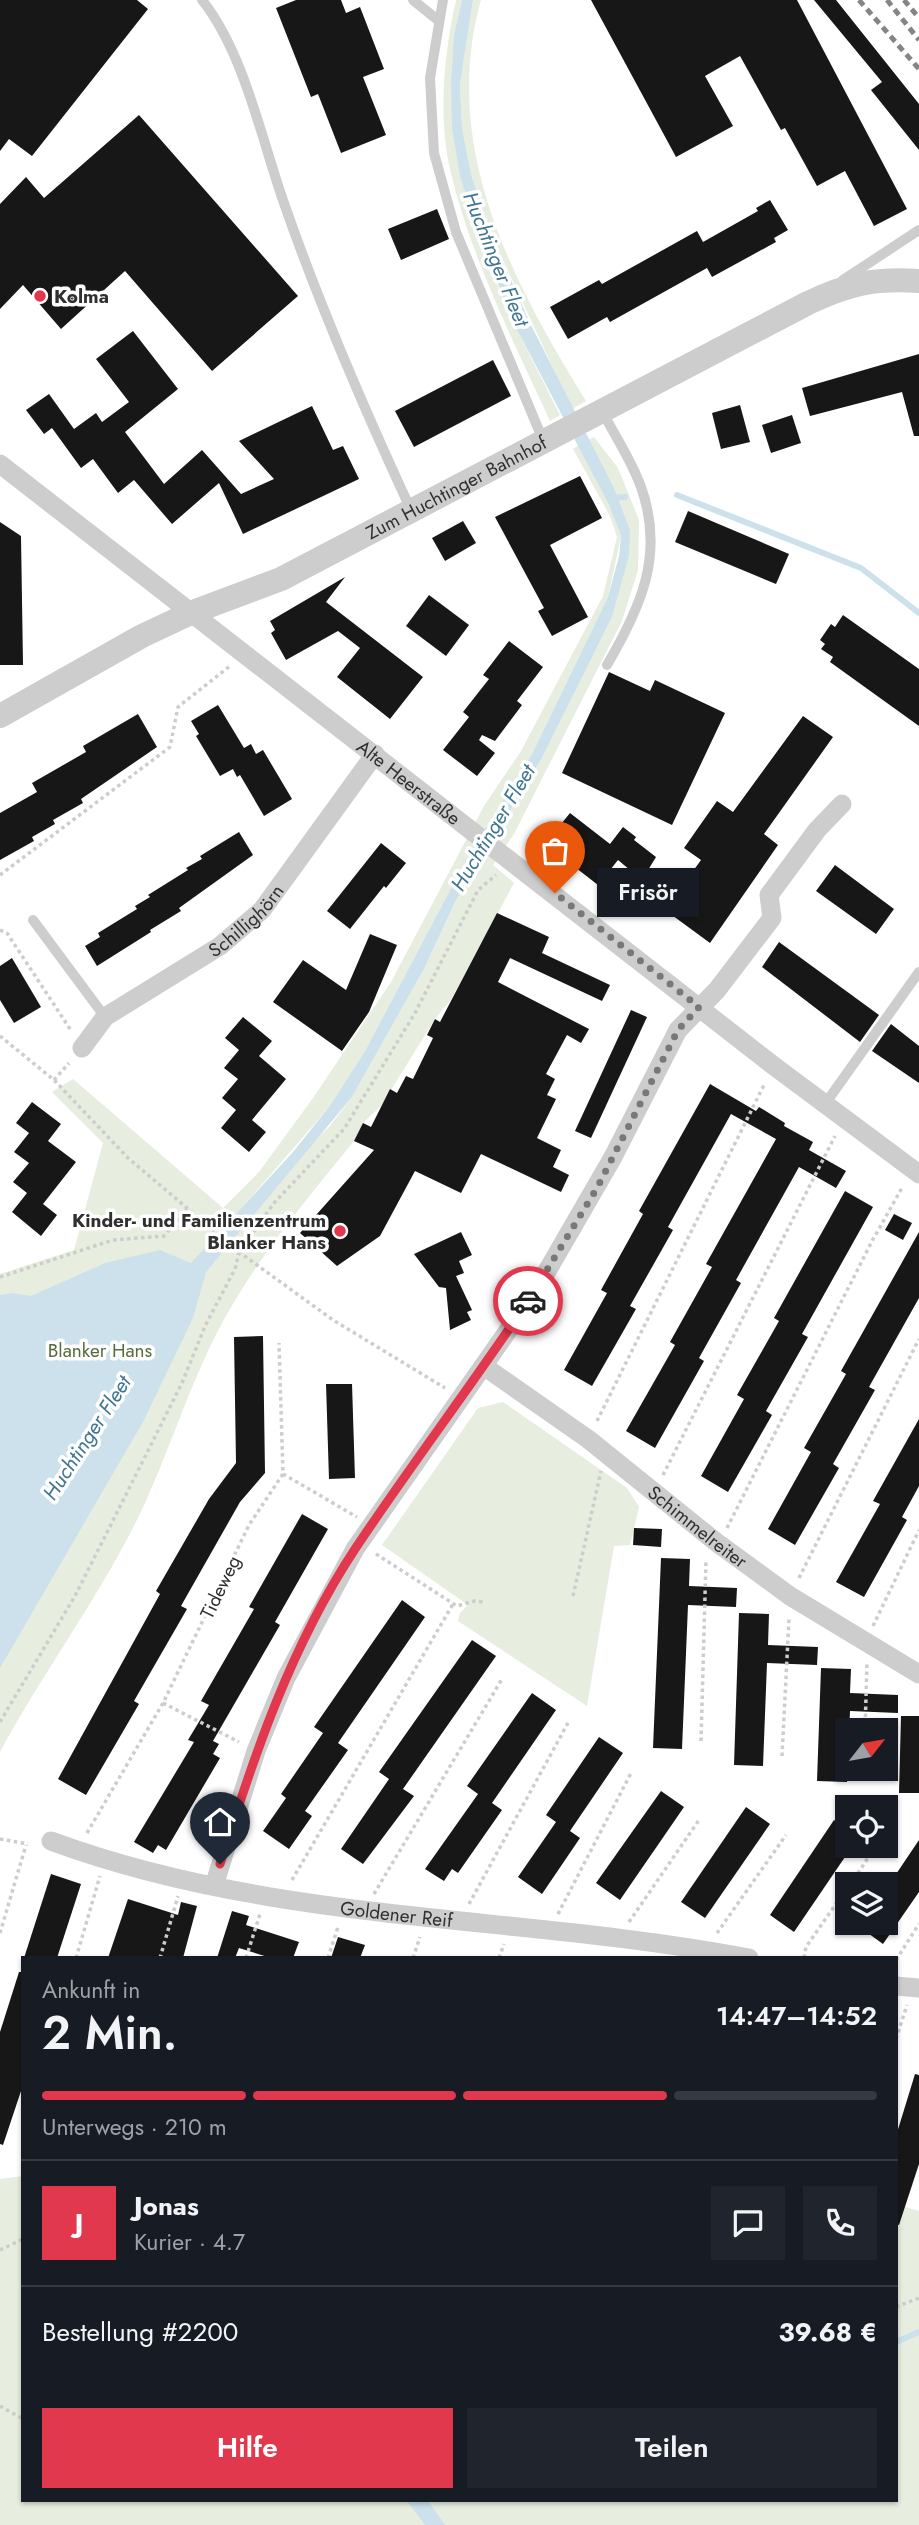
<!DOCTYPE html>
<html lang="de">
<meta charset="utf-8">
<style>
:root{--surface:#171b24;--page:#20242c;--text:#f1f3f6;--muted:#9ea1a6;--line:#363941;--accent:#e1384e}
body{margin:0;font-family:Jost,sans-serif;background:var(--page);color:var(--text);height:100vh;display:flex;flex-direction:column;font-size:26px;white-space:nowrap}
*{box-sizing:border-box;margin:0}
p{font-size:23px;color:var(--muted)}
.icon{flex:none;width:38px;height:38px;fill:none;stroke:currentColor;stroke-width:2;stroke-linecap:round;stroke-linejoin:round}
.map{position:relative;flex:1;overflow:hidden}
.side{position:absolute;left:21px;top:1956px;width:877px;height:546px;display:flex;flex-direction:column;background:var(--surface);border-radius:0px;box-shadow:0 2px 5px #0004}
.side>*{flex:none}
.needle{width:46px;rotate:59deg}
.tools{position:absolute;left:835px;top:1718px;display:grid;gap:14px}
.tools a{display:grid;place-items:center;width:63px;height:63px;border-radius:0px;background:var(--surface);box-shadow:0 2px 5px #0004;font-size:35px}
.pin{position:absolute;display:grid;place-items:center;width:60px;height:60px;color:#fff;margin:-72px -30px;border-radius:50% 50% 50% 0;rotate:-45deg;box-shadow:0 0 7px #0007}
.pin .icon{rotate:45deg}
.courier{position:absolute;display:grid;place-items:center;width:70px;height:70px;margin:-35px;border:5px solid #e1384e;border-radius:50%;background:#fff;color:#222;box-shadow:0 2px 9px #0007}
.bubble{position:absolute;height:49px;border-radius:0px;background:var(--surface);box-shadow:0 2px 5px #0004;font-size:23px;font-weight:600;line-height:49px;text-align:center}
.head em{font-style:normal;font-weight:600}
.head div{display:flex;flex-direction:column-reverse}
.head{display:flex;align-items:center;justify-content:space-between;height:119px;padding:0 21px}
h1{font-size:46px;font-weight:600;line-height:52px}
.bar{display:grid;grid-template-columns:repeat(4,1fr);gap:10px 7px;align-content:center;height:84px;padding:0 21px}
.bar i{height:9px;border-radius:5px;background:var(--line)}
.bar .current{background:var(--accent)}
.bar p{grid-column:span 4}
.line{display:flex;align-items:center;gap:18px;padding:0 21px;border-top:2px solid var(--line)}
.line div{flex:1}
.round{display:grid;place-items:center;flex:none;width:74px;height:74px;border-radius:0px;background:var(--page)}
.cta{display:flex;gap:14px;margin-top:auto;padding:14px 21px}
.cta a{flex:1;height:80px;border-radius:0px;background:var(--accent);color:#fff;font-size:28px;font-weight:600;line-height:80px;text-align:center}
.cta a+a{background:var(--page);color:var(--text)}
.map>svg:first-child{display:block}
.green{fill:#e7eddf}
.water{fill:#cce1ec}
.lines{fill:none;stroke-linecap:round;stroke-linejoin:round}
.stream{stroke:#cce1ec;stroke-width:6}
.building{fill:#171717}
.path{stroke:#cdcdcd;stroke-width:3.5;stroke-dasharray:3.5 3.5;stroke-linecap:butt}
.service{stroke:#cdcdcd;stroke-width:10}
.minor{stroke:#cdcdcd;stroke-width:19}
.tertiary{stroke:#cdcdcd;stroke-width:24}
.rail{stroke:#858585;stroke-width:5;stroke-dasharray:7 5;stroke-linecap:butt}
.done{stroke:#787878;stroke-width:7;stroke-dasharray:0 12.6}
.route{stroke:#e1384e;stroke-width:9}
.poi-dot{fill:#e1384e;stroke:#fff;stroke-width:2.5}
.labels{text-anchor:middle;stroke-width:7;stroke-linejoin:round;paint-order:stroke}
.poi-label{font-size:19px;font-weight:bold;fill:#303030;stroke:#fff;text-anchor:start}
.street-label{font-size:19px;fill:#303030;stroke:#fff}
.park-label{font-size:19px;fill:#566c3e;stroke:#fff}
.water-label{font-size:21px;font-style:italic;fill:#3f7691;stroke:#fff}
</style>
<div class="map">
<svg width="919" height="2525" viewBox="0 0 919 2525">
<rect width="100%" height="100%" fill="#fff"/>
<g class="green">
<path d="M 456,0 L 462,0 C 428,158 490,278 560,415 L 550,421 C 513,340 470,256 450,169 C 438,116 444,53 456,0 Z"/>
<path d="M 473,0 L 481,0 C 440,145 511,280 586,401 L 572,409 L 491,234 L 471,174 L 462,128 L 460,85 Z"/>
<path d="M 594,437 L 618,468 L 639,520 L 638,570 L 622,621 L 514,834 L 493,865 L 514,883 L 452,998 L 435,1019 L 381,1106 L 363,1123 L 354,1141 C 306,1200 257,1258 221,1325 C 187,1389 167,1460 135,1524 C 95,1603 42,1674 0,1752 L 0,1274 L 74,1250 L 103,1143 L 52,1092 L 73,1079 L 223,1208 L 259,1172 L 313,1098 L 391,982 L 484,806 L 521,751 L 603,596 L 617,537 L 610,516 L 573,449 L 579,445 L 609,505 L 621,536 L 608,597 L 532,754 L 467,858 L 365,1051 L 329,1107 L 234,1217 L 329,1127 L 352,1097 L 424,969 L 455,902 L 542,758 L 612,617 L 630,530 L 615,490 L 588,440 Z"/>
<polygon points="503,1402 627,1488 639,1507 630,1545 614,1546 587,1706 458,1621 460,1613 468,1605 382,1545 478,1408"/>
<polygon points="23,2176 23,2501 896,2501 896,2204 919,2211 919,2525 0,2525 0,2179"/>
</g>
<g class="water">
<polygon points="462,0 473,0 460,85 462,128 471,174 491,234 531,325 615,490 630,530 629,555 612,617 542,758 455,902 424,969 352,1097 206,1272 193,1318 143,1422 0,1668 0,1295 12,1293 31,1296 105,1263 160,1250 191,1263 293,1152 329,1107 365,1051 467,858 532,754 608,597 619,556 621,536 609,505 512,320 479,236 460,176 452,128 451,82 454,36"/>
<polygon points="407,2501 428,2501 445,2525 425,2525"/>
</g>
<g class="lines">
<g class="stream">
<polyline points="677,495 861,568 919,613"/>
<polyline points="610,498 625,497"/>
<polyline points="896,2342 919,2332"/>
</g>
</g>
<g class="building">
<polygon points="0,0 137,0 148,9 32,156 9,139 0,151"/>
<polygon points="296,0 341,0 346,13 360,7 384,69 363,77 386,135 341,153 318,94 311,97 276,8"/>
<polygon points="591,0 797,0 907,209 874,226 845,171 817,186 785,128 781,130 740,56 705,76 733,126 676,157"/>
<polygon points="814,0 836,0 919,104 919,150 871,90 882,82"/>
<polygon points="139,115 298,296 212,371 125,271 61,329 23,285 0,309 0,204 26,177 44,198"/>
<polygon points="770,200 788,230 774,238 776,242 712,277 707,268 610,322 607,317 568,339 550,307 599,280 602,284 697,231 703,242 758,211 756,208"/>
<polygon points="437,209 449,239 401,260 388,229"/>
<polygon points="133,331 178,389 125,432 164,484 202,450 241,494 274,479 239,441 312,406 333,450 343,446 359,479 243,534 219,483 172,524 134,480 118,493 93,459 81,468 52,428 44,434 26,410 49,394 74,429 96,413 102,422 129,402 96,359"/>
<polygon points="919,354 919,436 914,436 902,392 810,416 802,388"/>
<polygon points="493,360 511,396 414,447 395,411"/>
<polygon points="740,405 750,442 721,449 712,413"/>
<polygon points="792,415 801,443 771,453 762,425"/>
<polygon points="580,476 602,518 550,545 588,617 552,636 538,611 544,608 495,517"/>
<polygon points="688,511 789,554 776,584 675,542"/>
<polygon points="463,521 476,543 445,561 432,538"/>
<polygon points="0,522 21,536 23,665 0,665"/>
<polygon points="345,577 326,602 423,677 390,719 337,677 360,648 338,631 286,660 271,633 275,630 270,621"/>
<polygon points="429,595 469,625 446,656 406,626"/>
<polygon points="843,615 919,669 919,726 830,662 833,657 821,649 825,644 820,640 831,624 835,627"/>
<polygon points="509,641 543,667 517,701 522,705 495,741 482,735 479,740 495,753 477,776 443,750 469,717 463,712 489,679 483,675"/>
<polygon points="609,672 650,691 655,680 725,713 672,825 562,773"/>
<polygon points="218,705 244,748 251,744 256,754 263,750 292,799 264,816 240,775 237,777 233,769 220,776 196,736 199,734 191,721"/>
<polygon points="138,714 157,747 81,799 83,803 53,820 55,824 32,837 34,841 0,860 0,813 37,792 32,783 86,752 83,746"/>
<polygon points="803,716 833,737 764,834 778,845 710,943 665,910 701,860 684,848 717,801 733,812"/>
<polygon points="570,813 610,844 623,827 636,837 634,840 656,857 642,880 618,860 598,885 545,844"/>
<polygon points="239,832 253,855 179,908 181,911 150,930 151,932 97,966 85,946 100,937 98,933 137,909 135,906 150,897 148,895 188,870 186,868 202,859 200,856"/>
<polygon points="381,843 406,863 386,888 384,886 350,929 327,911"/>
<polygon points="835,865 894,909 876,934 816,891"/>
<polygon points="497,913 549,937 542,953 610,985 602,1001 510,958 498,982 589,1029 581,1043 567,1035 546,1074 555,1079 547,1095 556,1099 537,1138 561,1150 553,1167 569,1175 561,1192 481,1154 461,1193 415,1171 380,1236 337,1266 300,1233 374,1150 354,1141 363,1123 371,1127 390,1089 397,1093 406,1076 413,1079 433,1038 427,1035 435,1019 440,1022"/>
<polygon points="370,934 397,945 369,1012 342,1051 273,1002 303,960 346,990"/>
<polygon points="779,942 879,1015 860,1042 762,967"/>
<polygon points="12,958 41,1007 14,1023 0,1000 0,966"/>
<polygon points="631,1010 647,1017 591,1138 575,1131"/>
<polygon points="243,1017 272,1041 259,1056 286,1079 252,1120 266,1132 249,1152 221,1128 236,1110 222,1098 238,1079 224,1068 239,1050 225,1038"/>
<polygon points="891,1024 919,1046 919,1083 872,1051"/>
<polygon points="710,1084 756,1111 759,1107 785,1123 784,1126 813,1142 809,1150 846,1171 836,1188 799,1167 736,1280 741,1283 699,1358 704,1361 655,1448 626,1431 675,1345 670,1342 712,1267 706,1264 776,1139 731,1114 668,1227 673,1230 630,1306 636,1309 592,1386 564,1370 607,1293 601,1290 643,1214 639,1211"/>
<polygon points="32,1102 61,1124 48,1141 76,1162 43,1204 57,1215 41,1236 12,1212 27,1193 13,1182 29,1163 14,1152 29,1133 16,1123"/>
<polygon points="845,1191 873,1207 802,1334 808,1337 766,1411 772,1415 728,1492 701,1476 744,1399 737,1395 779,1321 774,1318"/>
<polygon points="894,1214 912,1223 903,1240 885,1230"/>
<polygon points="461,1232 472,1255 459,1261 464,1273 456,1276 472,1310 467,1312 471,1320 450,1330 446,1288 439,1287 414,1254"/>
<polygon points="919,1232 919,1298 869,1387 875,1390 833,1464 839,1468 795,1545 768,1529 811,1452 804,1448 846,1374 841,1371"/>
<polygon points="263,1336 265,1473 240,1502 181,1606 187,1609 134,1701 139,1704 86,1795 58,1779 160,1594 156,1591 209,1499 236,1463 234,1337"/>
<polygon points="326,1384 352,1384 355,1478 329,1479"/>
<polygon points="919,1419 919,1486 902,1517 907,1520 864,1597 836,1582 880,1504 873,1501"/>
<polygon points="302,1514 328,1529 275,1622 280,1625 213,1741 219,1744 213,1754 220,1758 166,1850 158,1845 153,1853 134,1842 194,1742 188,1740 209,1705 201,1701 254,1609 249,1607"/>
<polygon points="634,1528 662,1529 661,1547 633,1545"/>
<polygon points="661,1558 690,1559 689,1586 737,1588 736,1607 688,1605 682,1749 653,1748"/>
<polygon points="402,1600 425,1617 338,1743 348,1750 305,1811 312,1816 289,1849 263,1831 286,1798 281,1794 323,1733 314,1727"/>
<polygon points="739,1613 769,1614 768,1645 818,1647 817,1665 767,1663 763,1766 734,1765"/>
<polygon points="472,1640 496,1656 403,1789 414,1796 363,1864 341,1849 389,1779 379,1772"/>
<polygon points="821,1668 851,1669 850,1693 898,1695 898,1713 850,1711 847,1782 817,1781"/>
<polygon points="532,1693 556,1710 492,1803 502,1810 458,1873 452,1869 444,1881 425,1869 478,1794 467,1786"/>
<polygon points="901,1716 919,1716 919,1793 899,1793"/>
<polygon points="599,1737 623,1753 570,1831 580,1838 542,1894 518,1877 556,1822 546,1815"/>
<polygon points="661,1791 684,1807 620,1900 596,1883"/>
<polygon points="746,1807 770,1824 705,1918 681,1902"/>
<polygon points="834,1820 847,1829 847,1854 794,1932 770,1915"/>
<polygon points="919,1840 919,1892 883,1944 854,1923 886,1923 886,1889"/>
<polygon points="51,1874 81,1884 57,1958 24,1958"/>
<polygon points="128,1899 178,1915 181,1902 197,1906 183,1958 108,1958"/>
<polygon points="232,1911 249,1916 246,1925 299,1942 293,1958 271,1958 239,1948 235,1958 217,1958"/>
<polygon points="338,1937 365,1945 360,1958 331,1958"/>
<polygon points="19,1972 23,1972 23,2085 3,2145 0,2144 0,2032"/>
<polygon points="915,2074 919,2075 919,2164 899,2225 896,2224 896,2136"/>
</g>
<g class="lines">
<g class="path">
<polyline points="0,875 170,747 178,707 230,666"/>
<polyline points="0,930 7,933 72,1032"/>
<polyline points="0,1036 54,1080 128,1158 239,1252 333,1320 445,1388"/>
<polyline points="54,1080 69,1063"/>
<polyline points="0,1277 113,1240 164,1236 187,1209"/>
<polyline points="597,1421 765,1083"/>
<polyline points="283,1474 357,1517"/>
<polyline points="663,1475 835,1136"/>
<polyline points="727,1528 871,1243 903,1186"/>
<polyline points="376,1554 457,1606 474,1601 483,1602"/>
<polyline points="799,1578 919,1339"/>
<polyline points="573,1596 601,1471"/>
<polyline points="873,1626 919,1530"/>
<polyline points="163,1703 239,1742"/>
<polyline points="0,1722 75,1596 182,1383 205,1326 235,1269 239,1252 274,1203 344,1129 415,1013 478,890 496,875"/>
<polyline points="865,1731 867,1663"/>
<polyline points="701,1741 706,1560"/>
<polyline points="782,1756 789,1619"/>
<polyline points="864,1776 864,1769"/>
<polyline points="87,1833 163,1703 249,1525 283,1474 279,1343"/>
<polyline points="0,1839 28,1844"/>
<polyline points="292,1880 453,1604"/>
<polyline points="850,1885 874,1849"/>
<polyline points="374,1894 502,1679"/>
<polyline points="469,1904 569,1721"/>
<polyline points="558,1914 631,1773"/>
<polyline points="629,1922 699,1820"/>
<polyline points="0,1933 26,1845"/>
<polyline points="717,1933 786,1835"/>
<polyline points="76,1958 100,1876"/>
<polyline points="160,1958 178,1896"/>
<polyline points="246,1958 260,1914"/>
<polyline points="328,1958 338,1927"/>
<polyline points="413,1958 420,1937"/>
<polyline points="499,1958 504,1944"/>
<polyline points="804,1958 806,1947 847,1888"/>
<polyline points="896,1960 919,1924"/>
<polyline points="896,2039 907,2005"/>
<polyline points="0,2250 23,2239"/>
<polyline points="896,2307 919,2298"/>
<polyline points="0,2406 23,2419"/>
</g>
<g class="service">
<path d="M 202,0 C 245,54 262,142 285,206 C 321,309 365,411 411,510"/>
<polyline points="413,0 439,21"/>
<polyline points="443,0 430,78 434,153 456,232 543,440"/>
<polyline points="843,280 919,230"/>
<path d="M 602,411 C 615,436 632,461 641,487 C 665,554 641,607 607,665"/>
<polyline points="33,920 105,1017"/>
<polyline points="825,1104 919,972"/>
</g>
<g class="minor">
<path id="s1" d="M 0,464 L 774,1066 L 919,1174"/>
<path id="s2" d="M 82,1048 L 105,1017 L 220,946 L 262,910 L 375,754"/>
<path id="s3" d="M 485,1367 L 588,1439 L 716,1542 L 790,1596 L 919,1674"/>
<path id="s4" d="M 51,1841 C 275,1924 517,1914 749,1958"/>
<polyline points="214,1886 256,1751 286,1678 355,1549 535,1292 613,1157 678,1030 717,990 772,918 769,895 817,830 842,804"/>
<polyline points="896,1986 919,1988"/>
</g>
<path class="tertiary" id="s5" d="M 0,716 L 142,636 L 193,612 L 281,579 L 808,303 C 848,284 874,278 919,281"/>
<g class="rail">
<polyline points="859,0 919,69"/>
<polyline points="887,0 919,40"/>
<polyline points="904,0 919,18"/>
</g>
</g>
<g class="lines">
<polyline class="done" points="528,1301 597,1188 678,1030 699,1007 555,893"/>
<path class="route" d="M 220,1864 C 254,1755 291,1646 355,1549 C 411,1465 472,1385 528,1301"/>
</g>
<g class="poi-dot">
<circle cx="40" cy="296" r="7"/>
<circle cx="340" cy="1231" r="7"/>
</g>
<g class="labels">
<g class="poi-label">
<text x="54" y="303">Kolma</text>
<text x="326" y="1227" text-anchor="end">Kinder- und Familienzentrum<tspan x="326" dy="22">Blanker Hans</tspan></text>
</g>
<g class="street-label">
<text dy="7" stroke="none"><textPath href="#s5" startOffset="511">Zum Huchtinger Bahnhof</textPath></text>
<text dy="7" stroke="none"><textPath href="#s1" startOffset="518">Alte Heerstraße</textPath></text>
<text dy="7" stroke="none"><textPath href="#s2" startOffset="210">Schillighörn</textPath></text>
<text dy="7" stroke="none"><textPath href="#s3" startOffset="266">Schimmelreiter</textPath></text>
<text transform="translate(220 1587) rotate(-64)" y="7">Tideweg</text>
<text dy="7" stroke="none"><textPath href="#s4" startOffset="354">Goldener Reif</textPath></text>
</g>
<g class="park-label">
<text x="100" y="1357">Blanker Hans</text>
</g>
<g class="water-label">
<text transform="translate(496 259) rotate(68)" y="7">Huchtinger Fleet</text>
<text transform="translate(493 828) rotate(-59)" y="7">Huchtinger Fleet</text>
<text transform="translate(87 1438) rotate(-57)" y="7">Huchtinger Fleet</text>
</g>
</g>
</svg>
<div class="tools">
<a><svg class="needle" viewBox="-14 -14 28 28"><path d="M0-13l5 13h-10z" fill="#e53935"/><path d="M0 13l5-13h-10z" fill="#9ea1a6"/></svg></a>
<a><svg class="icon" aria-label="locate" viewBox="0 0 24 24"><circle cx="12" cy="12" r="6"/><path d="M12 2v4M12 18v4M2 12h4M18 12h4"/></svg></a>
<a><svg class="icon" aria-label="layers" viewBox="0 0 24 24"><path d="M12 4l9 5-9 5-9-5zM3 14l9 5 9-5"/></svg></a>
</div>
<div class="pin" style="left:555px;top:893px;background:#ea580c"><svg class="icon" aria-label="bag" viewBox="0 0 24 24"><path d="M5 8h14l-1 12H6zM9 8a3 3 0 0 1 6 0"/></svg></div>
<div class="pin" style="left:220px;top:1864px;background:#1f2937"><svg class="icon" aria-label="home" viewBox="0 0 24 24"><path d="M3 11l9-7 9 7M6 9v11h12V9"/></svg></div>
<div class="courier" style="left:528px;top:1301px"><svg class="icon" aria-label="car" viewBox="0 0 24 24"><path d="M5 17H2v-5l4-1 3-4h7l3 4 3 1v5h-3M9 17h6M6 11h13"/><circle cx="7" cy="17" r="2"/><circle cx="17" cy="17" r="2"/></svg></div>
<div class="bubble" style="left:597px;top:868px;width:102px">Frisör</div>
<section class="side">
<div class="head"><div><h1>2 Min.</h1><p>Ankunft in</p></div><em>14:47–14:52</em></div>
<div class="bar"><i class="current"></i><i class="current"></i><i class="current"></i><i></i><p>Unterwegs · 210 m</p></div>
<div class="line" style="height:126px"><b class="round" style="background:var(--accent);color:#fff">J</b><div><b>Jonas</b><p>Kurier · 4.7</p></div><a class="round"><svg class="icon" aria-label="chat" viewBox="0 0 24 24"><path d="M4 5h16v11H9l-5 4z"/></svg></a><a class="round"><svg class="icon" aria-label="phone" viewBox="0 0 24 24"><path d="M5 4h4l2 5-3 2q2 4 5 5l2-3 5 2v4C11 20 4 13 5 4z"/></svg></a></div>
<div class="line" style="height:91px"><div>Bestellung #2200</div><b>39.68 €</b></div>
<div class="cta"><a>Hilfe</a><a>Teilen</a></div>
</section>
</div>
